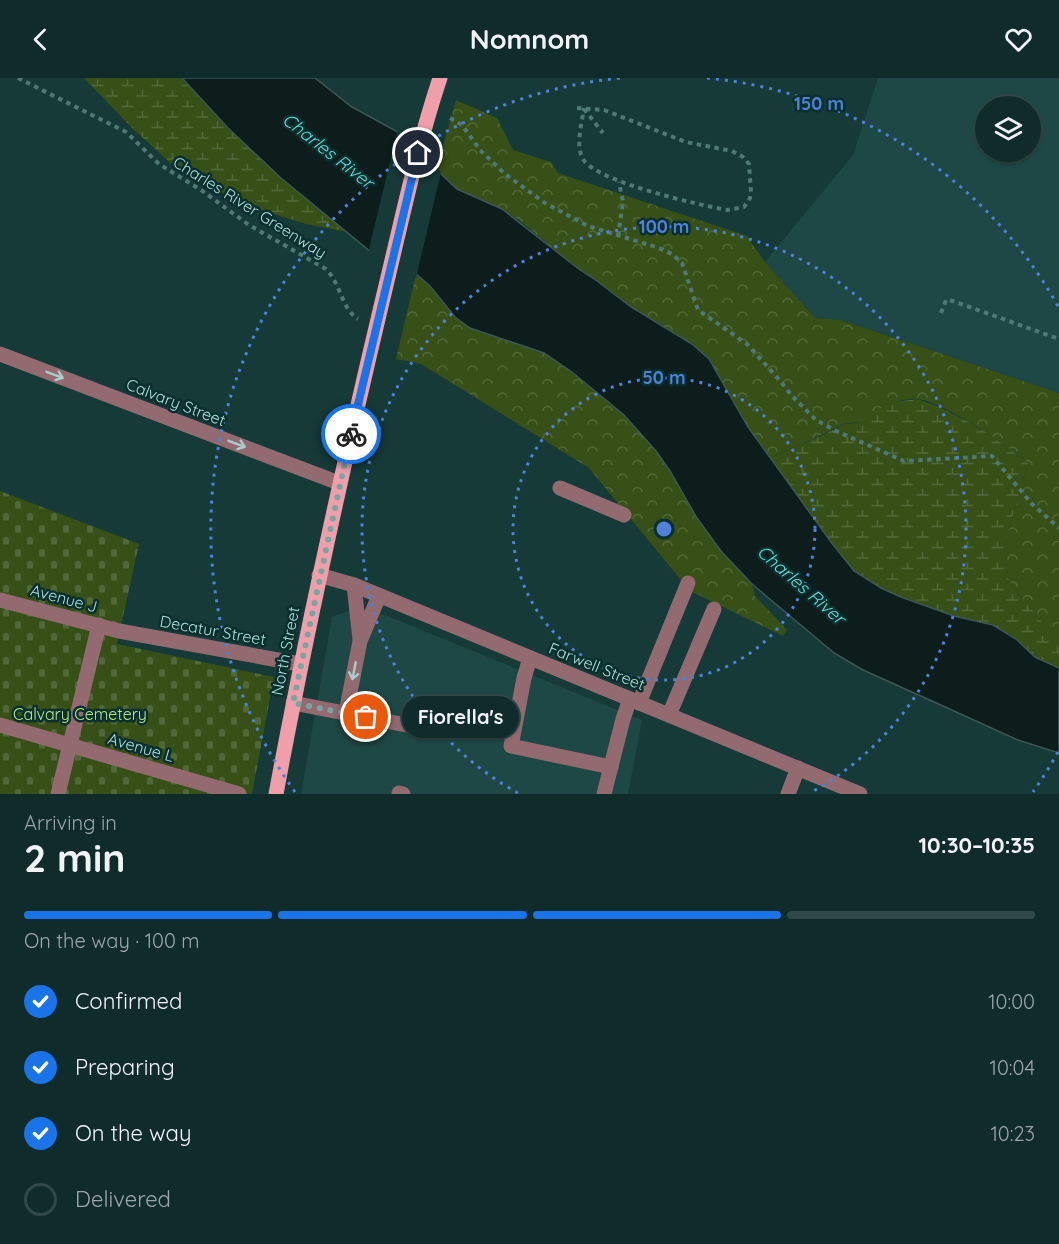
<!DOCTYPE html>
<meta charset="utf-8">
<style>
:root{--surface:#102c2a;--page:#193432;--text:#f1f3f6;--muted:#9ca7a8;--line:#304847;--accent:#1a73e8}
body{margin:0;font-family:Quicksand,sans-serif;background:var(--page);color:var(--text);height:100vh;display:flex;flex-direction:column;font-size:22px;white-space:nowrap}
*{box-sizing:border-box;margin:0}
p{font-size:20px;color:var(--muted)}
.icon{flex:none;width:33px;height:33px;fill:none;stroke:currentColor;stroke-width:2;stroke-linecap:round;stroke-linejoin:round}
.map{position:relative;height:716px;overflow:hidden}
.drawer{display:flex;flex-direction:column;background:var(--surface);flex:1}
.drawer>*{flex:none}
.tools{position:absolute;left:975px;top:18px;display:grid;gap:12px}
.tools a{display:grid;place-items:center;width:66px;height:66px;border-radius:50%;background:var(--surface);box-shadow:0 2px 4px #0004,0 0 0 2px var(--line);font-size:30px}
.pin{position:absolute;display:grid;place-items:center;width:51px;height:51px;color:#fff;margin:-26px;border:3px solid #fff;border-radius:50%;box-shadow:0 2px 6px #0007}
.courier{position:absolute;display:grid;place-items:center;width:60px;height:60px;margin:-30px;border:4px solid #1a73e8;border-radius:50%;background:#fff;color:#222;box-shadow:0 2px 8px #0007}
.bubble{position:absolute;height:42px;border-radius:21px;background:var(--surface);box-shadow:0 2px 4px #0004,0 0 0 2px var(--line);font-size:20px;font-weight:700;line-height:42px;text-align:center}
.headline em{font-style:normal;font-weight:700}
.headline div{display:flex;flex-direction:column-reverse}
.headline{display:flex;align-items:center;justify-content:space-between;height:102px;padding:0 24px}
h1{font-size:39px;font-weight:700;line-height:45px}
.bar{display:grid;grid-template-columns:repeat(4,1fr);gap:9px 6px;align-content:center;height:72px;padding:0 24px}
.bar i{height:8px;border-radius:4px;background:var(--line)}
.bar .active{background:var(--accent)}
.bar p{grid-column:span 4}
ol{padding:0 24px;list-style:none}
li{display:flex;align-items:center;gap:18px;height:66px}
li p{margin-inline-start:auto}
li .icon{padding:6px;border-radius:50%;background:var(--accent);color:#fff;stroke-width:4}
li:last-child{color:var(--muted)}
li i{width:33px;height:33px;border:3px solid var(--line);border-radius:50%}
header{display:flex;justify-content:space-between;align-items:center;height:78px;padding:0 24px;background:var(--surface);font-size:27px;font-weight:700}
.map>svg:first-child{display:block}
.built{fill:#1e4845;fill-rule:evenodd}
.forest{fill:url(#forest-crowns)}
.wetland{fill:url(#wetland-marsh)}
.cemetery{fill:url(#cemetery-stones)}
.water{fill:#0c1d1c;stroke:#3c5755;stroke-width:1.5}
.pier{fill:#153a38}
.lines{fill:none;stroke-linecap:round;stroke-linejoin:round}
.path{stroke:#4f7977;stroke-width:4;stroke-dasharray:4.5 4.5;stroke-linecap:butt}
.minor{stroke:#926a6f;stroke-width:15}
.major{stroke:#f09eaa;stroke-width:15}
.oneway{stroke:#a8cdcb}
.done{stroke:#77a5a2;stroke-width:6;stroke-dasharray:0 10.8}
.route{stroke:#1a73e8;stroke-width:8}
.ring{fill:none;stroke:#4f81d9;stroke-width:3;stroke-dasharray:3 6}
.labels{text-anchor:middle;stroke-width:5;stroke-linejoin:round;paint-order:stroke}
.street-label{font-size:16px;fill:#acdfdb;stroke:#092f2e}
.park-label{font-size:16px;fill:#b4e87f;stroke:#092f2e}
.water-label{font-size:18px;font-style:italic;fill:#58ded7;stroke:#092f2e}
.centre{fill:#4f81d9;stroke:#092f2e;stroke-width:3}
.ring-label{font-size:18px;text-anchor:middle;font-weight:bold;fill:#4f81d9;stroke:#092f2e;stroke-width:5;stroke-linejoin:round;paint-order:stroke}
</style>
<header><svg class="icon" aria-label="back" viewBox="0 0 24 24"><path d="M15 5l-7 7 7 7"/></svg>Nomnom<svg class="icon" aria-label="heart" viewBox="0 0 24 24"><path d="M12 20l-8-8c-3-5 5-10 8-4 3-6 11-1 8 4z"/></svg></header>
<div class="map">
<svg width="1059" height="716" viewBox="0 0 1059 716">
<defs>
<pattern id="forest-crowns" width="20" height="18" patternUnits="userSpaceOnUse" patternTransform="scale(1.5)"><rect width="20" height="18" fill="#375017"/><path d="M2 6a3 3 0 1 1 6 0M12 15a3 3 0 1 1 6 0" fill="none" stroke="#516938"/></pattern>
<pattern id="wetland-marsh" width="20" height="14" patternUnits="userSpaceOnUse" patternTransform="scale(1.5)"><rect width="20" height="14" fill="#375017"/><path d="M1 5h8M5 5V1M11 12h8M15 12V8" fill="none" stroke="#516938"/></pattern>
<pattern id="cemetery-stones" width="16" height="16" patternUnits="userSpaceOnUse" patternTransform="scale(1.5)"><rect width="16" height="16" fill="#375017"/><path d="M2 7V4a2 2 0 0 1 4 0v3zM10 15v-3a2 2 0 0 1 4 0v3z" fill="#516938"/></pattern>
</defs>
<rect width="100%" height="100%" fill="#153a38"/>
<g class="built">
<path d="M 878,0 L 1059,0 L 1059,315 L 842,242 L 815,240 L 765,184 L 853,77 ZM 986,28 L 1030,28 L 1030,74 L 986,74 Z"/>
<polygon points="356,530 385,537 642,642 628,716 301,716 332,539"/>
</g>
<g class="forest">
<path d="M 456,22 L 497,40 L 513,72 L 551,84 L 558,95 L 747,158 L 765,184 L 815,240 L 841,242 L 1059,315 L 1059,563 L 1031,531 L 1009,503 L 1004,469 L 1028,385 C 1005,366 946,325 918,321 C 895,319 878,335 859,343 C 853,346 847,344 841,347 C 818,359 794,369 770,380 L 748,349 L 709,280 L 692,266 L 631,229 L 593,200 L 580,192 L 519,142 L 502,131 L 457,111 L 436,94 Z"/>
<polygon points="416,196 430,208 441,223 470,250 544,275 572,294 624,337 656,372 710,458 752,506 755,518 787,552 783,558 690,513 589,390 421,286 396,281"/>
</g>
<g class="wetland">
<path d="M 84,0 L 182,0 C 234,56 288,107 348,154 L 306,146 L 258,131 L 186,99 L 132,50 Z"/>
<path d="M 917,321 C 957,333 995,359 1028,385 L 1004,469 L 1009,503 L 1031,531 L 1059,563 L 1059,590 L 1035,579 L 1016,561 L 993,547 L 954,538 L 901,519 L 881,510 L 854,493 L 831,464 L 770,380 L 825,356 L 844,346 L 856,345 L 889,325 Z"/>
</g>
<polygon class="cemetery" points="0,413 139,466 117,566 274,599 252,716 0,716"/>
<polygon class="water" points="182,0 315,0 352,29 396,53 457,111 502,131 580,192 593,200 631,229 692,266 709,281 748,349 831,464 854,493 881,510 901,519 954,538 993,547 1016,561 1035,579 1059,590 1059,675 1018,662 943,628 863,592 834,575 752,506 721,473 697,440 670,393 656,373 624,337 572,294 544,275 470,250 455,239 430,208 416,196 371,174 281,100 228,50"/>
<polygon class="pier" points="398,51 441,94 416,200 368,175"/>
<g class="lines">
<g class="path">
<path d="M 18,0 L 126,54 L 159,86 L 201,112 L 249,147 L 326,191 C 342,208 341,230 358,241"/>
<path d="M 577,30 L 604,32 L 686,64 L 732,73 L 743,79 L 749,86 L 751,114 L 750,120 L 744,129 L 727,132 C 700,127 596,104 583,81 C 575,67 582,45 584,30"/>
<polyline points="584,31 603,55"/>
<polyline points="450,40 462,47 480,72 505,96 545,125 588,148 659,170 672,176 682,185 698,232 747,266 782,305 792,318 816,342 836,353 904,383 992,378 1032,426 1059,450"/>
<polyline points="618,158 623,124 619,104"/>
<polyline points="941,235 946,222 950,222 1059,261"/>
</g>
<g class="minor">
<polyline points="0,276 339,405"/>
<polyline points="560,410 624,437"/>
<polyline points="319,497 354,507 860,716"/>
<polyline points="354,507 360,561"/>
<polyline points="0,522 119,553 300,586"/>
<polyline points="530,580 524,600 511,668 611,689"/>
<polyline points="293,625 406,647"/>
<polyline points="639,625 688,505"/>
<polyline points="346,635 360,563 379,518"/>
<polyline points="669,637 714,531"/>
<polyline points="0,647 239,716"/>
<polyline points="399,715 403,716"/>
<polyline points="58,716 99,547"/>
<polyline points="604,716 623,641 630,621"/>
<polyline points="788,716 798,690"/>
</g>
<path class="major" d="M 276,716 C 307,549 344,384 383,220 C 401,146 416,72 440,0"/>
</g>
<defs><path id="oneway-shaft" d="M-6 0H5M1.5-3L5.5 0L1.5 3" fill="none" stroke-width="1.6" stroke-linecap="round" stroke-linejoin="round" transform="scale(1.5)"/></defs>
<g class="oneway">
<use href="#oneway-shaft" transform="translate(55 297) rotate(21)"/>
<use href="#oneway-shaft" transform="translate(237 366) rotate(21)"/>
<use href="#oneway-shaft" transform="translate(354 593) rotate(101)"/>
</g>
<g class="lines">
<polyline class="done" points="351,356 293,625 366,639"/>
<polyline class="route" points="351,356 418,75"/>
</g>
<g class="ring">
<circle cx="664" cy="451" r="151"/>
<path d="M518 715A302 302 0 1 1 810 715"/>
<path d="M1058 674A453 453 0 0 1 1033 714M295 714A453 453 0 0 1 621 0M707 0A453 453 0 0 1 1058 228"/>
</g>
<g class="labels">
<g class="street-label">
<text transform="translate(250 129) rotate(32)" y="6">Charles River Greenway</text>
<text transform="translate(176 324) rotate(21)" y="6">Calvary Street</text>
<text transform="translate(64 520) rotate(15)" y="6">Avenue J</text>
<text transform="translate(213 552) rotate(10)" y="6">Decatur Street</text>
<text transform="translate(285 573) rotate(-79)" y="6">North Street</text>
<text transform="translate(597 588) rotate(22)" y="6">Farwell Street</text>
<text transform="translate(141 669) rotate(16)" y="6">Avenue L</text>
</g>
<g class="park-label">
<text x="80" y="642">Calvary Cemetery</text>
</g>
<g class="water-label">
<text transform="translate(328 73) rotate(38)" y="6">Charles River</text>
<text transform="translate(801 507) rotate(41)" y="6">Charles River</text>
</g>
</g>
<circle cx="664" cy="451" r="9" class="centre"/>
<g class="ring-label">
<text x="819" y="32">150 m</text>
<text x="664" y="155">100 m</text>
<text x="664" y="306">50 m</text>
</g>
</svg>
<div class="tools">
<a><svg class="icon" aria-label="layers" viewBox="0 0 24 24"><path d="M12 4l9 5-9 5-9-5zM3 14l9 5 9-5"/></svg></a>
</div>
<div class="pin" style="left:366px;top:639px;background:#ea580c"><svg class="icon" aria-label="bag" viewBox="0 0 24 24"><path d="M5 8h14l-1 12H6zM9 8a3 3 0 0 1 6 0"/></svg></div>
<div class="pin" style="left:418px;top:75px;background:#1f2937"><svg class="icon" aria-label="home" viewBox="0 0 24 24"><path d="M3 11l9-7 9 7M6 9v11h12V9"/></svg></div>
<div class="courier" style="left:351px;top:356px"><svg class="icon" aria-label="bike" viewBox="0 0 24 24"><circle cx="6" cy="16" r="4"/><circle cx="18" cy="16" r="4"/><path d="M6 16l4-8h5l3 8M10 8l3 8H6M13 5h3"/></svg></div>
<div class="bubble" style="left:402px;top:618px;width:117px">Fiorella's</div>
</div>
<section class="drawer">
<div class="headline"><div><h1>2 min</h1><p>Arriving in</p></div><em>10:30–10:35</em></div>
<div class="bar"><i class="active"></i><i class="active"></i><i class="active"></i><i></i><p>On the way · 100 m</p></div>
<ol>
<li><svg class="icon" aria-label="check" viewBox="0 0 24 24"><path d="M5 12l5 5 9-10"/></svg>Confirmed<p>10:00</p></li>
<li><svg class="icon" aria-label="check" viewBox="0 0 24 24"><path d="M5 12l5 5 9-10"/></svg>Preparing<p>10:04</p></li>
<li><svg class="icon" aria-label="check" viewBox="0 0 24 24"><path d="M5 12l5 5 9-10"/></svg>On the way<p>10:23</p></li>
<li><i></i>Delivered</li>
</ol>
</section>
